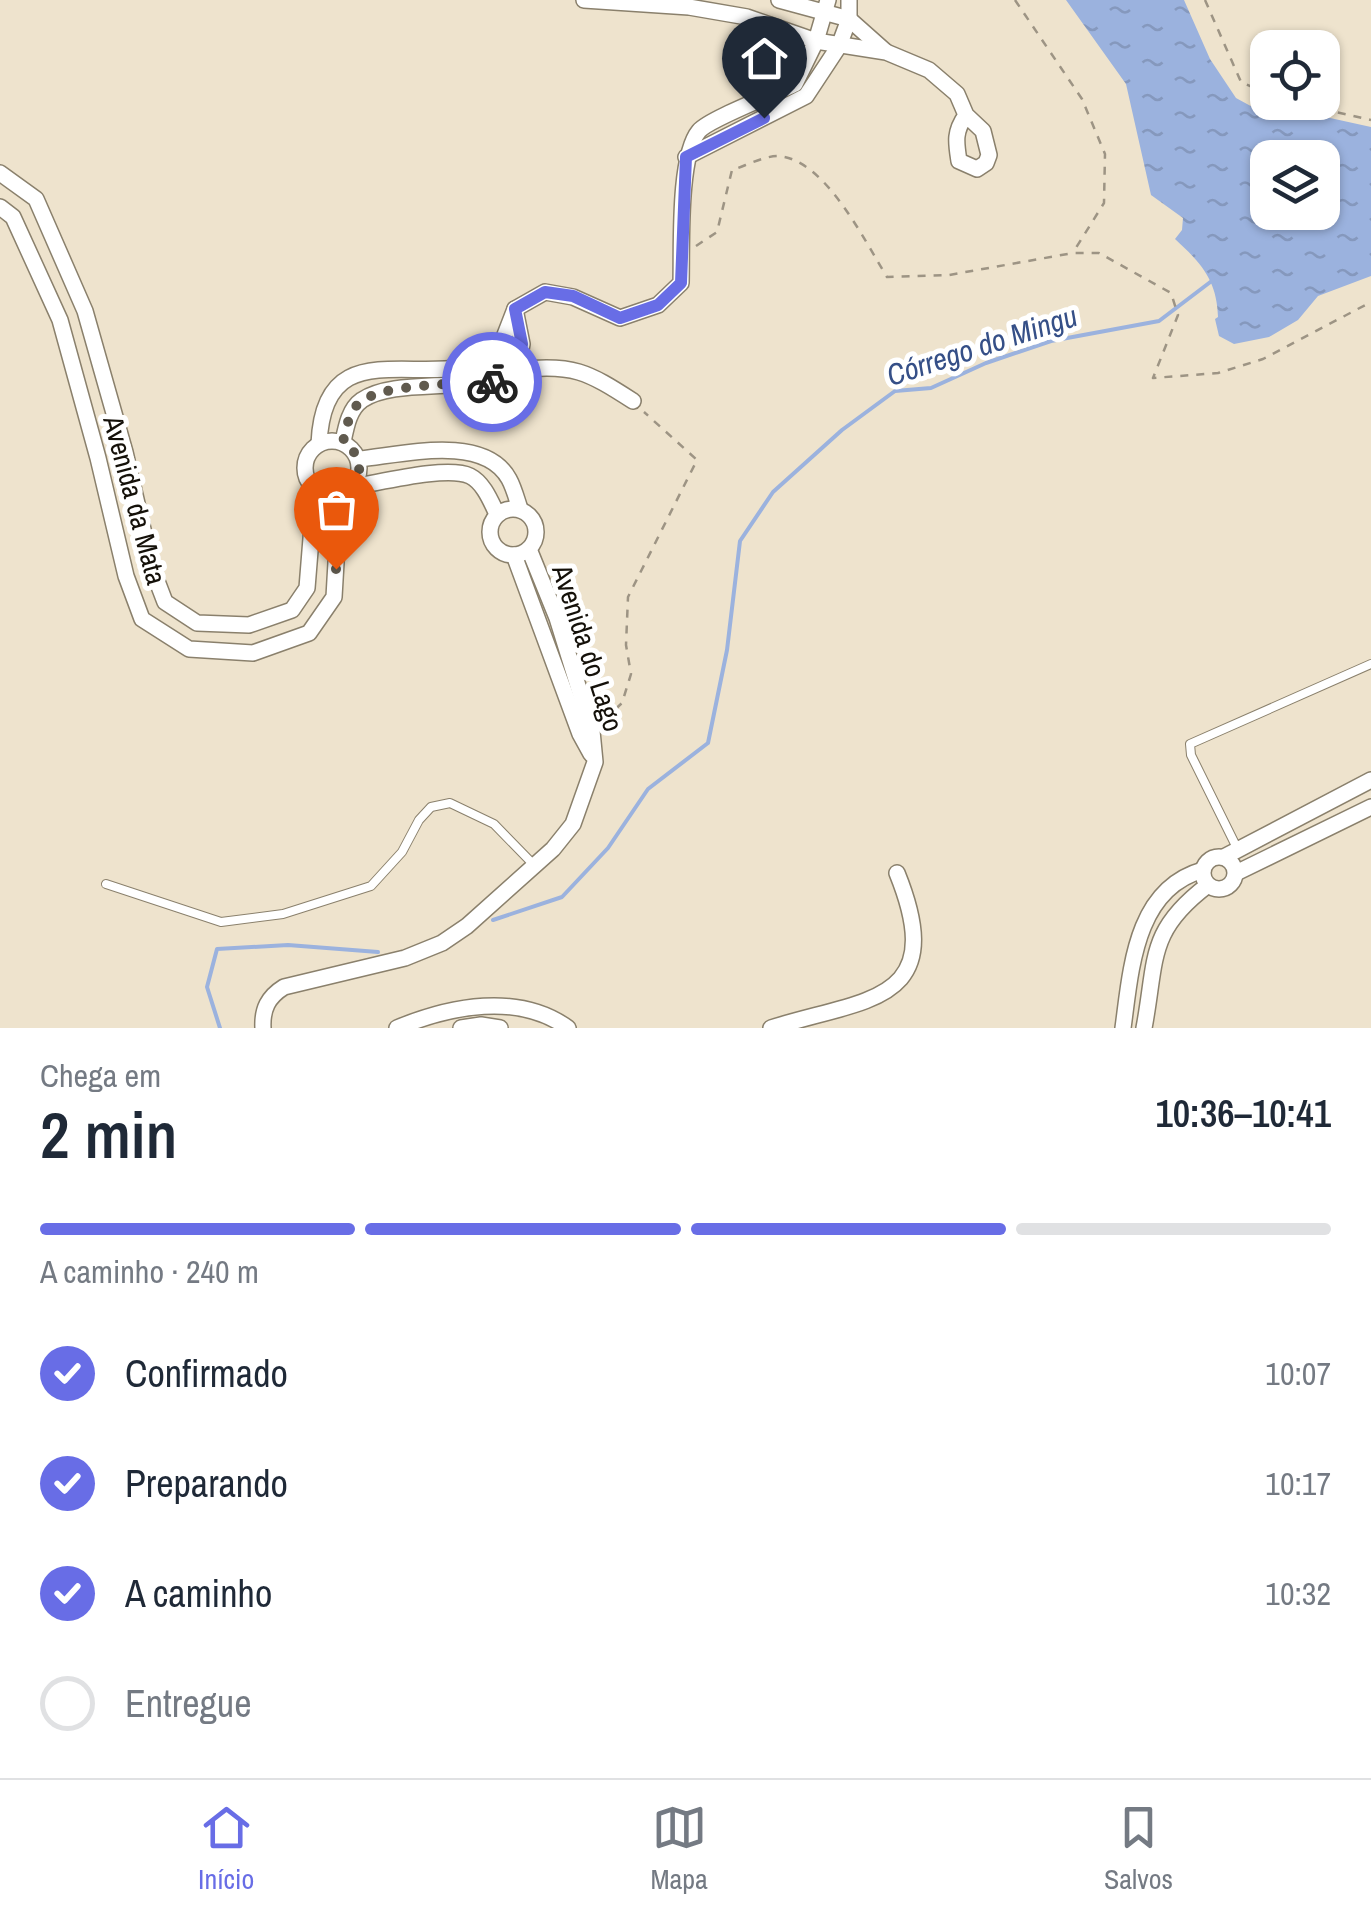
<!DOCTYPE html>
<html lang="pt">
<meta charset="utf-8">
<style>
:root{--surface:#fff;--page:#f2f2f3;--text:#1f2937;--muted:#747a83;--line:#e0e1e3;--accent:#686de6}
body{margin:0;font-family:"Archivo Narrow",sans-serif;background:var(--page);color:var(--text);height:100vh;display:flex;flex-direction:column;font-size:38px;white-space:nowrap}
*{box-sizing:border-box;margin:0}
p{font-size:32px;color:var(--muted)}
.icon{flex:none;width:55px;height:55px;fill:none;stroke:currentColor;stroke-width:2;stroke-linecap:round;stroke-linejoin:round}
.map{position:relative;height:1028px;overflow:hidden}
.side{display:flex;flex-direction:column;background:var(--surface);flex:1}
.side>*{flex:none}
.fabs{position:absolute;left:1250px;top:30px;display:grid;gap:20px}
.fabs a{display:grid;place-items:center;width:90px;height:90px;border-radius:20px;background:var(--surface);box-shadow:0 2px 8px #0004;font-size:50px}
.pin{position:absolute;display:grid;place-items:center;width:85px;height:85px;color:#fff;margin:-102px -42px;border-radius:50% 50% 50% 0;rotate:-45deg;box-shadow:0 0 10px #0007}
.pin .icon{rotate:45deg}
.courier{position:absolute;display:grid;place-items:center;width:100px;height:100px;margin:-50px;border:8px solid #686de6;border-radius:50%;background:#fff;color:#222;box-shadow:0 2px 12px #0007}
.head em{font-style:normal;font-weight:600}
.head div{display:flex;flex-direction:column-reverse}
.head{display:flex;align-items:center;justify-content:space-between;height:170px;padding:0 40px}
h1{font-size:65px;font-weight:600;line-height:75px}
.bar{display:grid;grid-template-columns:repeat(4,1fr);gap:15px 10px;align-content:center;height:120px;padding:0 40px}
.bar i{height:12px;border-radius:8px;background:var(--line)}
.bar .selected{background:var(--accent)}
.bar p{grid-column:span 4}
ol{padding:0 40px;list-style:none}
li{display:flex;align-items:center;gap:30px;height:110px}
li p{margin-inline-start:auto}
li .icon{padding:10px;border-radius:50%;background:var(--accent);color:#fff;stroke-width:4}
li:last-child{color:var(--muted)}
li i{width:55px;height:55px;border:5px solid var(--line);border-radius:50%}
.dock{display:flex;justify-content:space-around;align-items:center;height:140px;border-top:2px solid var(--line);background:var(--surface);font-size:28px;color:var(--muted)}
.dock a{display:grid;justify-items:center;gap:5px}
.dock .selected{color:var(--accent)}
.map>svg:first-child{display:block}
.water{fill:url(#water-ripples);fill-rule:evenodd}
.lines{fill:none;stroke-linecap:round;stroke-linejoin:round}
.stream{stroke:#9bb2de;stroke-width:4}
.service-casing{stroke:#8a806c;stroke-width:10}
.minor-casing{stroke:#8a806c;stroke-width:18}
.path{stroke:#9d9484;stroke-width:2.5;stroke-dasharray:8 8;stroke-linecap:butt}
.service{stroke:#fff;stroke-width:8}
.minor{stroke:#fff;stroke-width:15}
.done{stroke:#605a4e;stroke-width:10;stroke-dasharray:0 18}
.route{stroke:#686de6;stroke-width:12}
.labels{text-anchor:middle;stroke-width:10;stroke-linejoin:round;paint-order:stroke}
.street-label{font-size:28px;fill:#141009;stroke:#fff}
.water-label{font-size:30px;font-style:italic;fill:#354f87;stroke:#fff}
</style>
<div class="map">
<svg width="1371" height="1028" viewBox="0 0 1371 1028">
<defs>
<pattern id="water-ripples" width="26" height="14" patternUnits="userSpaceOnUse" patternTransform="scale(2.5)"><rect width="26" height="14" fill="#9bb2de"/><path d="M2 4q2-2 4 0t4 0M15 11q2-2 4 0t4 0" fill="none" stroke="#8598bd"/></pattern>
</defs>
<rect width="100%" height="100%" fill="#eee3cd"/>
<path class="water" d="M 1066,0 L 1184,0 L 1210,59 L 1236,98 L 1269,116 L 1312,114 L 1371,127 L 1371,276 L 1318,296 L 1298,320 L 1269,337 L 1234,344 L 1219,336 L 1215,319 L 1218,317 C 1217,280 1201,263 1175,239 L 1182,230 L 1183,218 L 1151,195 L 1126,84 ZM 1268,158 L 1322,158 L 1322,212 L 1268,212 Z"/>
<g class="lines">
<g class="stream">
<polyline points="493,920 562,897 608,848 648,789 708,743 727,650 740,541 773,492 842,430 895,391 931,388 986,363 1051,341 1159,321 1213,280"/>
<polyline points="220,1028 207,987 217,949 288,945 378,952"/>
</g>
<g class="service-casing">
<g id="service">
<polyline points="1238,850 1191,755 1190,744 1371,664"/>
<polyline points="106,884 221,922 283,914 371,886 402,852 419,820 431,807 450,803 494,824 533,864"/>
</g>
</g>
<g class="minor-casing">
<g id="minor">
<path d="M 584,0 L 689,7 L 747,17 L 816,41 L 886,52 L 929,70 L 957,94 L 966,115 L 983,131 L 989,155 L 986,163 L 977,169 L 959,161 C 956,142 954,132 966,115"/>
<polyline points="779,0 849,19 885,51"/>
<polyline points="686,157 806,96 839,46 849,19 849,0"/>
<polyline points="0,173 36,199 85,311 125,452 152,568 165,602 197,623 249,625 292,610 307,588 315,489"/>
<polyline points="0,207 13,217 60,320 98,458 126,576 142,619 189,649 253,653 309,633 334,597 340,494"/>
<path d="M 517,370 C 572,363 588,372 633,401"/>
<circle cx="332" cy="468" r="27"/>
<path d="M 343,442 C 346,427 349,409 362,400 C 399,376 472,396 517,370 L 522,344 L 515,309"/>
<path d="M 319,444 C 323,345 393,376 460,368 C 470,367 480,363 490,360 L 503,340 L 515,309 L 545,292 L 573,297 L 620,318 L 658,305 L 681,283 C 682,248 678,156 699,131 C 709,119 775,94 795,84 L 816,41 L 828,0"/>
<path d="M 359,459 C 401,455 484,433 509,479 C 514,488 517,500 520,509"/>
<path d="M 352,487 C 379,483 447,465 470,476 C 484,483 491,502 497,514"/>
<circle cx="513" cy="532" r="23"/>
<polyline points="514,555 580,734 591,754"/>
<circle cx="1219" cy="873" r="16"/>
<polyline points="1224,857 1371,780"/>
<polyline points="1236,873 1371,807"/>
<path d="M 263,1028 C 262,1009 268,997 284,987 L 405,958 L 442,943 L 467,926 L 553,849 L 573,824 L 595,762 L 592,731 L 557,618 L 529,549"/>
<path d="M 397,1028 C 450,1006 518,992 568,1028"/>
<polyline points="461,1028 481,1025 500,1028"/>
<path d="M 771,1028 C 866,998 950,1004 897,873"/>
<path d="M 1123,1028 C 1131,969 1135,889 1203,870"/>
<path d="M 1144,1028 C 1157,959 1147,931 1208,885"/>
</g>
</g>
<g class="path">
<polyline points="1015,0 1082,99 1105,154 1104,203 1074,251"/>
<polyline points="1205,0 1241,82 1268,94"/>
<polyline points="1291,102 1371,120"/>
<path d="M 696,246 L 717,232 L 732,170 C 745,166 764,156 778,156 C 825,159 864,240 887,277 L 949,275 L 1073,253 L 1099,253 L 1171,293 L 1178,315 L 1153,378 L 1218,373 L 1263,359 L 1371,302"/>
<polyline points="604,720 622,703 631,674 626,645 628,597 697,460 644,412"/>
</g>
<use href="#service" class="service"/>
<use href="#minor" class="minor"/>
</g>
<g class="lines">
<path class="done" d="M 336,569 L 340,494 C 364,483 366,457 343,442 C 346,429 348,416 357,405 C 376,383 462,384 492,382"/>
<polyline class="route" points="492,382 517,370 522,344 515,309 545,292 573,296 620,318 658,305 681,283 686,157 764,118"/>
</g>
<g class="labels">
<g class="street-label">
<text transform="translate(135 500) rotate(75)" y="10">Avenida da Mata</text>
<text transform="translate(588 648) rotate(72)" y="10">Avenida do Lago</text>
</g>
<g class="water-label">
<text transform="translate(982 346) rotate(-18)" y="10">Córrego do Mingu</text>
</g>
</g>
</svg>
<div class="fabs">
<a><svg class="icon" aria-label="locate" viewBox="0 0 24 24"><circle cx="12" cy="12" r="6"/><path d="M12 2v4M12 18v4M2 12h4M18 12h4"/></svg></a>
<a><svg class="icon" aria-label="layers" viewBox="0 0 24 24"><path d="M12 4l9 5-9 5-9-5zM3 14l9 5 9-5"/></svg></a>
</div>
<div class="pin" style="left:336px;top:569px;background:#ea580c"><svg class="icon" aria-label="bag" viewBox="0 0 24 24"><path d="M5 8h14l-1 12H6zM9 8a3 3 0 0 1 6 0"/></svg></div>
<div class="pin" style="left:764px;top:118px;background:#1f2937"><svg class="icon" aria-label="home" viewBox="0 0 24 24"><path d="M3 11l9-7 9 7M6 9v11h12V9"/></svg></div>
<div class="courier" style="left:492px;top:382px"><svg class="icon" aria-label="bike" viewBox="0 0 24 24"><circle cx="6" cy="16" r="4"/><circle cx="18" cy="16" r="4"/><path d="M6 16l4-8h5l3 8M10 8l3 8H6M13 5h3"/></svg></div>
</div>
<section class="side">
<div class="head"><div><h1>2 min</h1><p>Chega em</p></div><em>10:36–10:41</em></div>
<div class="bar"><i class="selected"></i><i class="selected"></i><i class="selected"></i><i></i><p>A caminho · 240 m</p></div>
<ol>
<li><svg class="icon" aria-label="check" viewBox="0 0 24 24"><path d="M5 12l5 5 9-10"/></svg>Confirmado<p>10:07</p></li>
<li><svg class="icon" aria-label="check" viewBox="0 0 24 24"><path d="M5 12l5 5 9-10"/></svg>Preparando<p>10:17</p></li>
<li><svg class="icon" aria-label="check" viewBox="0 0 24 24"><path d="M5 12l5 5 9-10"/></svg>A caminho<p>10:32</p></li>
<li><i></i>Entregue</li>
</ol>
</section>
<nav class="dock">
<a class="selected"><svg class="icon" aria-label="home" viewBox="0 0 24 24"><path d="M3 11l9-7 9 7M6 9v11h12V9"/></svg>Início</a>
<a><svg class="icon" aria-label="map" viewBox="0 0 24 24"><path d="M3 6l6-2 6 2 6-2v14l-6 2-6-2-6 2zM9 4v14M15 6v14"/></svg>Mapa</a>
<a><svg class="icon" aria-label="saved" viewBox="0 0 24 24"><path d="M7 4h10v16l-5-4-5 4z"/></svg>Salvos</a>
</nav>
